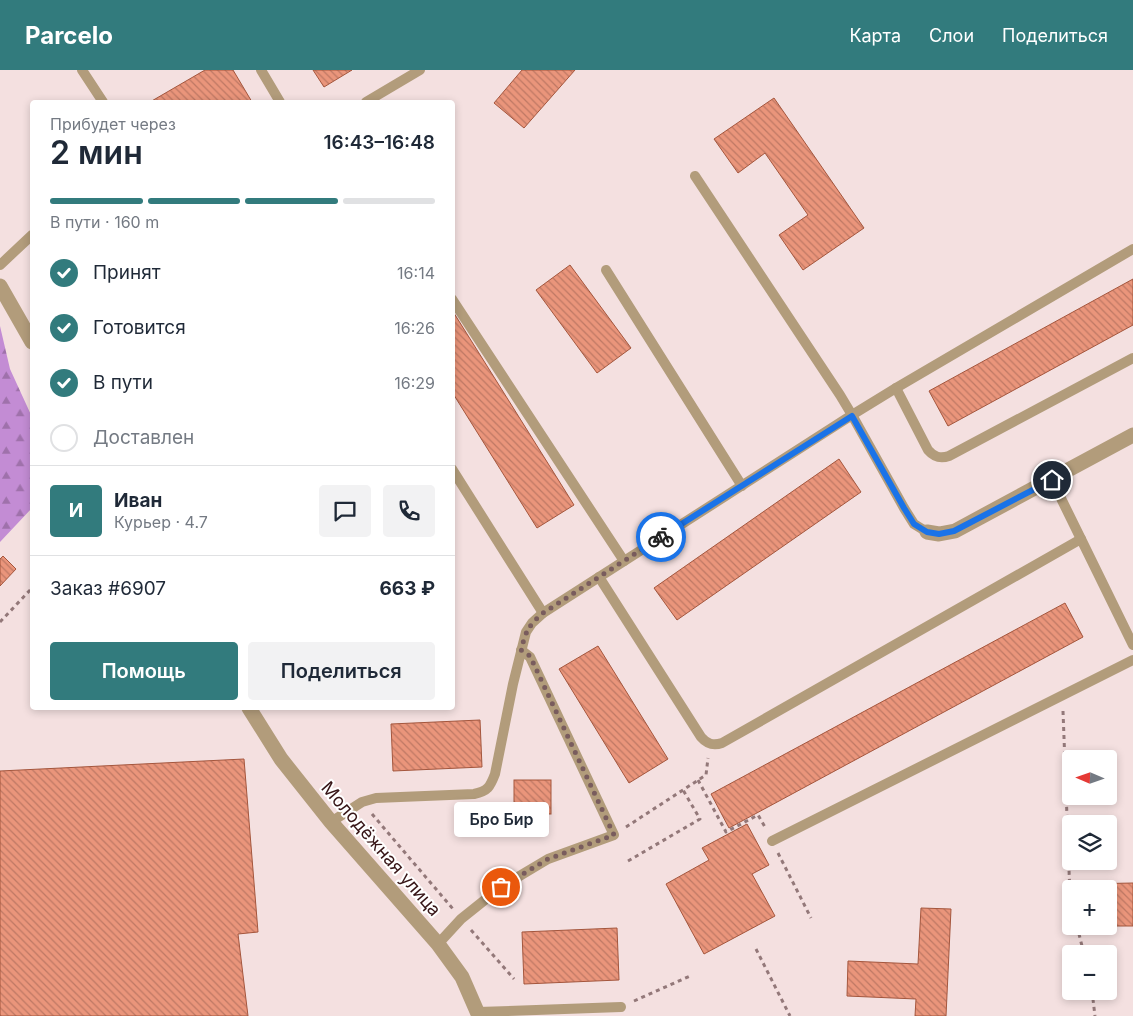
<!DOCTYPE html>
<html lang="ru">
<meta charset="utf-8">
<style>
:root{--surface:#fff;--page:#f2f2f3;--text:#1f2937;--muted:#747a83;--line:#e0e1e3;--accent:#327b7d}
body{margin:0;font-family:Inter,sans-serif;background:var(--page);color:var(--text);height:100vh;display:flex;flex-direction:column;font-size:19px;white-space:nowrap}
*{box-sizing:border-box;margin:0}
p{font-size:16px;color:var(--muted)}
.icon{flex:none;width:28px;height:28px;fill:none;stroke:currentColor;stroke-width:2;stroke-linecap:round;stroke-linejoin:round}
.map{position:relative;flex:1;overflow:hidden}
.sheet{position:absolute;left:30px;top:30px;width:425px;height:610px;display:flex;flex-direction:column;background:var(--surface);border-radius:5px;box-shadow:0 2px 8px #0003}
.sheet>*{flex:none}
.needle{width:32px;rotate:272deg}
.buttons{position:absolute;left:1062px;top:680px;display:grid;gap:10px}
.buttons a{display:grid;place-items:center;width:55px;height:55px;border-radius:5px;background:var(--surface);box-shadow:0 2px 8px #0003;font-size:25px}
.pin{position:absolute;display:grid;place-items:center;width:42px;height:42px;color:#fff;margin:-21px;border:2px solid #fff;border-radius:50%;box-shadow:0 1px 5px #0007}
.courier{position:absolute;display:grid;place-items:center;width:50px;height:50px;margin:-25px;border:4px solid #1a73e8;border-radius:50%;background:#fff;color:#222;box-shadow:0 1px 6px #0007}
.bubble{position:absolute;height:35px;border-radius:5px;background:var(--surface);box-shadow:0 2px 8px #0003;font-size:16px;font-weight:600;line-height:35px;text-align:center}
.summary em{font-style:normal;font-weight:600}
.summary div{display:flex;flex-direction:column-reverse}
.summary{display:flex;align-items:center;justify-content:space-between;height:85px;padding:0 20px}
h1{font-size:32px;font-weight:600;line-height:38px}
.bar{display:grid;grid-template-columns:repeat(4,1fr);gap:8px 5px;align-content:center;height:60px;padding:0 20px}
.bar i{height:6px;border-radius:4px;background:var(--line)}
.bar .active{background:var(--accent)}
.bar p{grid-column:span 4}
.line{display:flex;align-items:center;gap:12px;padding:0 20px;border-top:1px solid var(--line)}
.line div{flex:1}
.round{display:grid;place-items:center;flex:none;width:52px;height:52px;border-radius:5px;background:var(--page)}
ol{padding:0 20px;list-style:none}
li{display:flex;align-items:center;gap:15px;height:55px}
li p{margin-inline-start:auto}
li .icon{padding:5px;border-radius:50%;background:var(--accent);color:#fff;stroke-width:4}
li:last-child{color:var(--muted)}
li i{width:28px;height:28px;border:2px solid var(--line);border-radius:50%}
.action{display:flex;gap:10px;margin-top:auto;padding:10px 20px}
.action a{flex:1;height:58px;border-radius:5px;background:var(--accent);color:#fff;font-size:20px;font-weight:600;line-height:58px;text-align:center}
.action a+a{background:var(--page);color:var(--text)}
header{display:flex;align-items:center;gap:30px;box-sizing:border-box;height:70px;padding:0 25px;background:var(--accent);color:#fff}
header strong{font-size:24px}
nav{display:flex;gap:28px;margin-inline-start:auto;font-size:18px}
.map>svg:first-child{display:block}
.forest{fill:url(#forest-firs)}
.building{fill:url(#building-back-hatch);stroke:#a4563d}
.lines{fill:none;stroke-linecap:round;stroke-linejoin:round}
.path{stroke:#937879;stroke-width:3;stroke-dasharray:4 4;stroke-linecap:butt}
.lane{stroke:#b29c7b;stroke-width:10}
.street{stroke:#b29c7b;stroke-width:15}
.done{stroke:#795c5d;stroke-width:5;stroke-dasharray:0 9}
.route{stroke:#1a73e8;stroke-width:6}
.labels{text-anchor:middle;stroke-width:4;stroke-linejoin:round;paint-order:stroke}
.street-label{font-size:18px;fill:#371517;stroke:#fff}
</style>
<header>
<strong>Parcelo</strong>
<nav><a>Карта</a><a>Слои</a><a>Поделиться</a></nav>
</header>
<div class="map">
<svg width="1133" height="946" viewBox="0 0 1133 946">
<defs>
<pattern id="forest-firs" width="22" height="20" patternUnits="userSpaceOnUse" patternTransform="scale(1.25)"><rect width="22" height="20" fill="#c38cd4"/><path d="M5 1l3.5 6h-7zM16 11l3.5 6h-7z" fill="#9f71ab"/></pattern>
<pattern id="building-back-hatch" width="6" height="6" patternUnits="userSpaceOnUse" patternTransform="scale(1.25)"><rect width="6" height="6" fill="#ea957b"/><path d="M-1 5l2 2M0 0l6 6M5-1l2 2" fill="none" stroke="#be7864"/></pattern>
</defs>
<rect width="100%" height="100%" fill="#f4e0e0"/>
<polygon class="forest" points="0,256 10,299 32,347 32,438 0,472"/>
<g class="building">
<polygon points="205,0 233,0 252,32 150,32"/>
<polygon points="313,0 352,0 324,17"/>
<polygon points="522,0 575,0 524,58 494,33"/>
<polygon points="774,28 864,158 803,200 779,165 808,145 765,83 738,103 714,69"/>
<polygon points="570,195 631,278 597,303 536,220"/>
<polygon points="1133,209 1133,255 948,356 929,321"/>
<polygon points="452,240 574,435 537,458 452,322"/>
<polygon points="839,389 861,422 677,550 654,518"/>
<polygon points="3,486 16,499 0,516 0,489"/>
<polygon points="1065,533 1083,567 729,758 711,724"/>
<polygon points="598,576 668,689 629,713 559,599"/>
<polygon points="480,650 482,697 393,701 391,654"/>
<polygon points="244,689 258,862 238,864 248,946 0,946 0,701"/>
<rect x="514" y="710" width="37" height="34"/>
<polygon points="747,754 769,795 752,804 775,846 704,884 666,814 709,790 702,778"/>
<polygon points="1133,813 1133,856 1109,856 1109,819 1084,819 1084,814"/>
<polygon points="921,838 951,839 946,946 915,946 916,929 847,926 848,891 918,894"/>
<polygon points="617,858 619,910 524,914 522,862"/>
</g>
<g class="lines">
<g class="path">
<polyline points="0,552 32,518"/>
<polyline points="1063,641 1070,826 1071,833"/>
<polyline points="698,710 726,762 758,745 765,757"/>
<polyline points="372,744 453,839"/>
<polyline points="626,757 706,705 708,688"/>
<polyline points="778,783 811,848"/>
<polyline points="628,791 700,749 683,720"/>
<polyline points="1077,856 1084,884"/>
<polyline points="471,860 514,909"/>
<polyline points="756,879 790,946"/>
<polyline points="1092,921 1095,946"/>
<polyline points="634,931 690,906"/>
</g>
<g class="lane">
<polyline points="82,0 103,32"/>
<polyline points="261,0 280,32"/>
<polyline points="366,32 420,0"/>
<polyline points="695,106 840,325 852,345 896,318 1133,179"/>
<polyline points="0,195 32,165"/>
<polyline points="606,200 742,416"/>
<polyline points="452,229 624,491"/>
<path d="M 896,318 L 928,380 C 934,387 940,389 949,386 L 1133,288"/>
<polyline points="452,399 543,543"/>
<polyline points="1052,410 1081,469"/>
<path d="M 599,507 L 701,667 C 707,674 713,676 722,673 L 1081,469 L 1133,575"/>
<path d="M 331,752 L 362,732 L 376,728 L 474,724 C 488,721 490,717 495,704 L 513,614 L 526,562 L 532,553 L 543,543 L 852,345 L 904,438 L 914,454 L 927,462"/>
<polyline points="772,771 1133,590"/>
<polyline points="438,874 461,849 501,817 548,789 614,765 530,587 521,580"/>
<polyline points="478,942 621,937"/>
</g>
<g class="street">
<polyline points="0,216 32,272"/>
<polyline points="927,462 939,464 955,461 1133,365"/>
<polyline points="249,638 281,689 331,752 438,874 462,907 479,946"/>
</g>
</g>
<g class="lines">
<path class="done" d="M 501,817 L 548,789 L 614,765 L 530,586 L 521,580 C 526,561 528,556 543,543 L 661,467"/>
<polyline class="route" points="661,467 852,346 904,438 914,454 927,462 939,464 954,461 1052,410"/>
</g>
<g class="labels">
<g class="street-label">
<text transform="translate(381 779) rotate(49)" y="6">Молодёжная улица</text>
</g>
</g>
</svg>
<div class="buttons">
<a><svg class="needle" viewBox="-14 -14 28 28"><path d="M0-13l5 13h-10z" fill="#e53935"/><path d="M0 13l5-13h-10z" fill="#747a83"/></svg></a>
<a><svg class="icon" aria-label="layers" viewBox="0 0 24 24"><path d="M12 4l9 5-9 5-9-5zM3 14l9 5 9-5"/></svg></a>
<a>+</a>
<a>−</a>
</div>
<div class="pin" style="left:501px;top:817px;background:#ea580c"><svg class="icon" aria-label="bag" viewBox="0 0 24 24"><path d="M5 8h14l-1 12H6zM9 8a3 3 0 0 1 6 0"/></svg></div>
<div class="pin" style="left:1052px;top:410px;background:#1f2937"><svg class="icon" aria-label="home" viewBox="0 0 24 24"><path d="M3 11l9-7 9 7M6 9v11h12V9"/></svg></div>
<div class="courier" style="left:661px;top:467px"><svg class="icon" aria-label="bike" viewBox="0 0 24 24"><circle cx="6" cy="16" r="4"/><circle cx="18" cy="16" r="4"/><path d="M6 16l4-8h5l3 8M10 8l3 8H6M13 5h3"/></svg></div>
<div class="bubble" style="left:454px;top:732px;width:95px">Бро Бир</div>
<section class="sheet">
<div class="summary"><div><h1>2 мин</h1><p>Прибудет через</p></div><em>16:43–16:48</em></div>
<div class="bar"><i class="active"></i><i class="active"></i><i class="active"></i><i></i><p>В пути · 160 m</p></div>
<ol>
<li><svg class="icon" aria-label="check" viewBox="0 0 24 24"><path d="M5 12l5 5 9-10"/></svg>Принят<p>16:14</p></li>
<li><svg class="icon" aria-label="check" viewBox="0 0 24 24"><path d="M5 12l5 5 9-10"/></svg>Готовится<p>16:26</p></li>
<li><svg class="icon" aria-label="check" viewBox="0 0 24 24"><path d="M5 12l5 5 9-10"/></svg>В пути<p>16:29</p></li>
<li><i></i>Доставлен</li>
</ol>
<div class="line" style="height:90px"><b class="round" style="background:var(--accent);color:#fff">И</b><div><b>Иван</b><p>Курьер · 4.7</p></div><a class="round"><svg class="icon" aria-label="chat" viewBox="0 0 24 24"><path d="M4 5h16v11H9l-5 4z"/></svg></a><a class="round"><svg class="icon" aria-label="phone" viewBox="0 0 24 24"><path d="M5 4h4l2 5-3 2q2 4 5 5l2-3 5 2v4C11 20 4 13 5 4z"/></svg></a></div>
<div class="line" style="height:65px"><div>Заказ #6907</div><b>663 ₽</b></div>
<div class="action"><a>Помощь</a><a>Поделиться</a></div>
</section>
</div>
